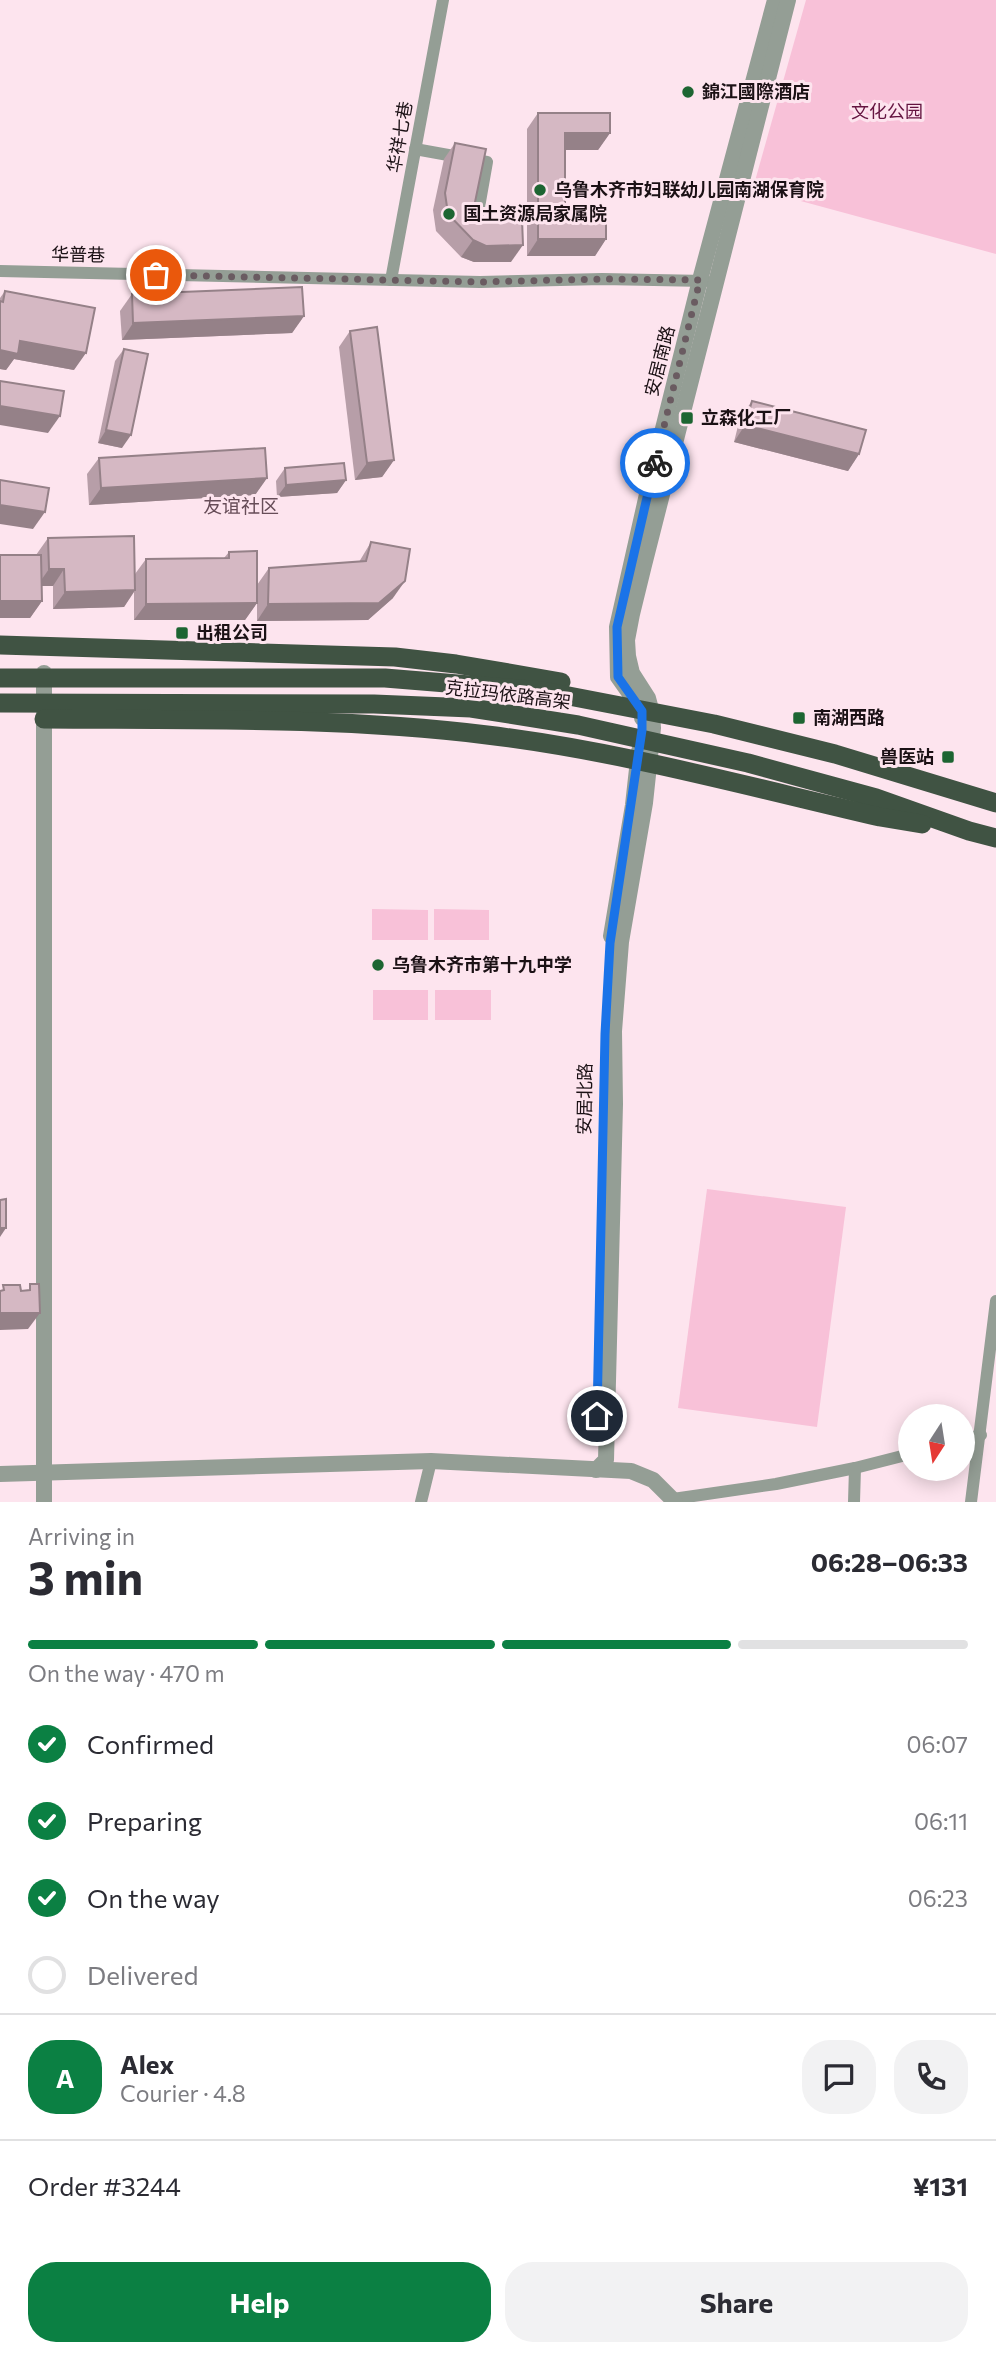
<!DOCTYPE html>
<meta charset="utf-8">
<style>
:root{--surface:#fff;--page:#f2f2f3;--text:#2b2b33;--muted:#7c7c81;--line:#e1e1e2;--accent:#0b8043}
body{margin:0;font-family:Commissioner,"Noto Sans SC",sans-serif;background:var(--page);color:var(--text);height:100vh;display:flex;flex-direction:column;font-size:26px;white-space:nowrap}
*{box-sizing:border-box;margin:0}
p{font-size:23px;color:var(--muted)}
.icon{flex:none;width:38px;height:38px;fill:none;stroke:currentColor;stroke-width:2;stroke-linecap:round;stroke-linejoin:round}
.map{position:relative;height:1502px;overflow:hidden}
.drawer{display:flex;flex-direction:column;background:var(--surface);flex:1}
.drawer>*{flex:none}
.needle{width:46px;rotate:192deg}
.tools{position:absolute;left:898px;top:1404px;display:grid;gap:14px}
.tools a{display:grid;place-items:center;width:77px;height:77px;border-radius:50%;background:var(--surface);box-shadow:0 4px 18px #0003;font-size:35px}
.pin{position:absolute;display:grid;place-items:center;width:60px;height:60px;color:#fff;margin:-30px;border:4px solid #fff;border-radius:50%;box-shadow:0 2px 7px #0007}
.courier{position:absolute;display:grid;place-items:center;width:70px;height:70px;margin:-35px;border:5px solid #1a73e8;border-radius:50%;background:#fff;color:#222;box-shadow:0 2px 9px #0007}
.headline em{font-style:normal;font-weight:700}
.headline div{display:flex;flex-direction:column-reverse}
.headline{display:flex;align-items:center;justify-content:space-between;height:119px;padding:0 28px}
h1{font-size:46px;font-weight:700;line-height:52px}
.bar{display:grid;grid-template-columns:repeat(4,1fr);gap:10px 7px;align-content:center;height:84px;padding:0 28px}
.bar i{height:9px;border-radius:5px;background:var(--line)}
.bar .current{background:var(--accent)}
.bar p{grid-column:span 4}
.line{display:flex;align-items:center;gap:18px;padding:0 28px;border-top:2px solid var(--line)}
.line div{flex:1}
.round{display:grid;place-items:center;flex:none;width:74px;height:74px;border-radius:28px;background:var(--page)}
ol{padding:0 28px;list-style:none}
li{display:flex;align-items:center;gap:21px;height:77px}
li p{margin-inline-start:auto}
li .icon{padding:7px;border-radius:50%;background:var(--accent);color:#fff;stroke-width:4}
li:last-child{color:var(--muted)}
li i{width:38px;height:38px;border:4px solid var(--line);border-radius:50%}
.cta{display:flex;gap:14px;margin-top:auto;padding:14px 28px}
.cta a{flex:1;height:80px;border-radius:28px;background:var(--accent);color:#fff;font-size:28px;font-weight:700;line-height:80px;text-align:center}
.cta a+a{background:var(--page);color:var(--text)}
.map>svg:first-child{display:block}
.green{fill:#f8c1d8}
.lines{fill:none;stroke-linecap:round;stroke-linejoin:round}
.minor{stroke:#949e95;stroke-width:12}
.tertiary{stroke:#949e95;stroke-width:16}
.trunk{stroke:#405343;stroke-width:19}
.wall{fill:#b79ea8}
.shaded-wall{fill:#958188}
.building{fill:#d5b8c3;stroke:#958188;stroke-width:2}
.done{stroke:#6a5b61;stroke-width:7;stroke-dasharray:0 12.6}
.route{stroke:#1a73e8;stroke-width:9}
.poi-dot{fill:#1d6532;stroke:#fde4ee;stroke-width:2.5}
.labels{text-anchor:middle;stroke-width:6;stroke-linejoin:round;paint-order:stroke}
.poi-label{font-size:18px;font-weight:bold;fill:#1b1115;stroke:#fde4ee;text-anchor:start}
.park-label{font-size:18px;fill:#641440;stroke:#fde4ee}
.street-label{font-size:18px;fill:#1b1115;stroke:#fde4ee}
.neighbourhood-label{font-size:19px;fill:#674d58;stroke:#fde4ee}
</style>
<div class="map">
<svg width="996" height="1502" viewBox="0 0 996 1502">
<rect width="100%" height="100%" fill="#fde4ee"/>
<g class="green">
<polygon points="806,0 996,0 996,254 753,188"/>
<polygon points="372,909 428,910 428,940 372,940"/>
<polygon points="434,909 489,910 489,940 434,940"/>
<rect x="373" y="990" width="55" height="30"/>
<rect x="435" y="990" width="56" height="30"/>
<polygon points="707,1189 846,1207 817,1427 678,1408"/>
</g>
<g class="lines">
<g class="minor">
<polyline points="415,149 487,162 478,213"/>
<polyline points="0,271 480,282 602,279 706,281"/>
<polyline points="391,280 443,0"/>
<polyline points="962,1440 981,1435"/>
<polyline points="673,1499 776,1484 855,1468 910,1454"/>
<polyline points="421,1502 431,1461"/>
<polyline points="854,1502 855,1468"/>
<polyline points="971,1502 996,1301"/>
</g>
<g class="tertiary">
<polyline points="642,718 642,711 618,677 617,627 650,481 700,280 775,0"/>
<polyline points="611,936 633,805 639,751"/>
<polyline points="596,1470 606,1460 615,1104 614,1031 621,942 645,803 653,728 652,713 648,698 632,673 628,656 627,640 632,614 644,565 788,0"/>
<polyline points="0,1474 431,1461 631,1471 653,1480 675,1502"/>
<polyline points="44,1502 44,673"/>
</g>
<g class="trunk">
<polyline points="0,645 395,657 456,664 561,682"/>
<polyline points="0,678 385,678 543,691 714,724 835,754 996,803"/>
<polyline points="0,703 374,704 471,708 578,725 748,763 876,798 969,831 996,838"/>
<path d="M 44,719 C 191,720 341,717 487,735 C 620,751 750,787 880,817 L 922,824"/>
</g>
</g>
<g class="wall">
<polygon points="538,113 610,133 598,150 565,150 565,214 606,239 595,256 527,256 527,129"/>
<polygon points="455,143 475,202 484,219 511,262 474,262 461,257 436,231 433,210 444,159"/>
<polygon points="5,291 74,370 14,359 6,370 0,369 0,298"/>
<polygon points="132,294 304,316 292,333 122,340 120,311"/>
<polygon points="350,331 394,460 382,477 355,480 339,347"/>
<polygon points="124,349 122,448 98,443 115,361"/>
<polygon points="752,401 859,454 848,471 734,442 740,418"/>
<polygon points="99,458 267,478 255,495 89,505 87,474"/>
<polygon points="285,468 346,480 337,493 277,497 276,481"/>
<polygon points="48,538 135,574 146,559 224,558 229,552 257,585 269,568 359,562 371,542 393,598 368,620 257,621 257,603 245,620 134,620 134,592 124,607 53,609 53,586 41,586 42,601 30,618 0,618 0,555 36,555"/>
</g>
<g class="shaded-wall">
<polygon points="565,133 610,133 598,150 553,150"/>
<polygon points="538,239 606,239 595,256 527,256"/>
<polygon points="473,240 523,245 511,262 474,262 461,257"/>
<polygon points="304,316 292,333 122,340 133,323"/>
<polygon points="20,341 86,353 74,370 14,359 6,370 0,369 0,350"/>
<polygon points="0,406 60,416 48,433 0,425"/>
<polygon points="745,425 859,454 848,471 734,442"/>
<polygon points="106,430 131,435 122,448 98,443"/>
<polygon points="394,460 382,477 355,480 367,463"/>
<polygon points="267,478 255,495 89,505 101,488"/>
<polygon points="346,480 337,493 277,497 286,485"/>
<polygon points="0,505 45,512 33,529 0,524"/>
<polygon points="49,569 64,569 53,586 37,586"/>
<polygon points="405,581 393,598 368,620 257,621 268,604"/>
<polygon points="135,590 124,607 53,609 65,592"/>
<polygon points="0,601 42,601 30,618 0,618"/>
<polygon points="257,603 245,620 134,620 146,604"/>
<polygon points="0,1228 6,1228 0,1237"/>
<polygon points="0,1313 40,1313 28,1329 0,1330"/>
</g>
<g class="building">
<polygon points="538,113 610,113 610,133 565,133 565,214 606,214 606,239 538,239"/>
<polygon points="455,143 486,149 475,202 484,219 522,219 523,245 486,246 473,240 448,214 445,193"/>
<polygon points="302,287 304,316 133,323 132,294"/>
<polygon points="5,291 95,308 86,353 20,341 18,354 0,350 0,301 3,302"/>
<polygon points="377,327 394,460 367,463 350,331"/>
<polygon points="124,349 148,354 131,435 106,430"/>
<polygon points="0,381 64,391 60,416 0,406"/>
<polygon points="752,401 866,430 859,454 745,425"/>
<polygon points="265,448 267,478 101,488 99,458"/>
<polygon points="344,463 346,480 286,485 285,468"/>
<polygon points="0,480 49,488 45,512 0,505"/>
<polygon points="134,536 135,590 65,592 64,569 49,569 48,538"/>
<polygon points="371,542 410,549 405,581 379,603 268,604 269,568 366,561"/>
<polygon points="257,551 257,603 146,604 146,559 229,558 229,552"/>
<polygon points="0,555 41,555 42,601 0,601"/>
<polygon points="6,1199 6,1228 0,1228 0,1200"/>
<polygon points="30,1284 39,1284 40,1313 0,1313 0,1291 4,1290 3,1285 20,1285 21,1291 30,1290"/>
</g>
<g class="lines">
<polyline class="done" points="156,275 480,282 602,279 700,280 655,463"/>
<polyline class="route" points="597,1416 605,1034 610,943 642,730 642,711 618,677 617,627 655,463"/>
</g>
<g class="poi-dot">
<circle cx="688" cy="92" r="7"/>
<circle cx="540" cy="190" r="7"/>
<circle cx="449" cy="214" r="7"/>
<rect x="680" y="411" width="14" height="14" rx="3.5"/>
<rect x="175" y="626" width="14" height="14" rx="3.5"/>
<rect x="792" y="711" width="14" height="14" rx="3.5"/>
<rect x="941" y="750" width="14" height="14" rx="3.5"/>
<circle cx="378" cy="965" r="7"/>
</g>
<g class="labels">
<g class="poi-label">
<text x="702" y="98">錦江國際酒店</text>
<text x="554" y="196">乌鲁木齐市妇联幼儿园南湖保育院</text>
<text x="463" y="220">国土资源局家属院</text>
<text x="701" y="424">立森化工厂</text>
<text x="196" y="639">出租公司</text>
<text x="813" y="724">南湖西路</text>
<text x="934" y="763" text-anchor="end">兽医站</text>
<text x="392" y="971">乌鲁木齐市第十九中学</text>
</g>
<g class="park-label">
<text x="887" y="118">文化公园</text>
</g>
<g class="street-label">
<text transform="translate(400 137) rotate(-80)" y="6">华祥七巷</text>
<text transform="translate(78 255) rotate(1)" y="6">华普巷</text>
<text transform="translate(660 361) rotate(-76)" y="6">安居南路</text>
<text transform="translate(508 695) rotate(7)" y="6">克拉玛依路高架</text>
<text transform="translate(585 1099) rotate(-89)" y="6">安居北路</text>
</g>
<g class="neighbourhood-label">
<text x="241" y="513">友谊社区</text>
</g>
</g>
</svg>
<div class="tools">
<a><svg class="needle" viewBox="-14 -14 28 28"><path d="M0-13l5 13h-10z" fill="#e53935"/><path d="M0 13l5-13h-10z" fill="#7c7c81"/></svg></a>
</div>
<div class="pin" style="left:156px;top:275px;background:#ea580c"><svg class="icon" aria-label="bag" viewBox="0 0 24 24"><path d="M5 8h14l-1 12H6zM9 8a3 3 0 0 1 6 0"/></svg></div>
<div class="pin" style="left:597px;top:1416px;background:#1f2937"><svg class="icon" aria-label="home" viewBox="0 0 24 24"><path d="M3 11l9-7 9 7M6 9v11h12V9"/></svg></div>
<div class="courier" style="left:655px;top:463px"><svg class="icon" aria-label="bike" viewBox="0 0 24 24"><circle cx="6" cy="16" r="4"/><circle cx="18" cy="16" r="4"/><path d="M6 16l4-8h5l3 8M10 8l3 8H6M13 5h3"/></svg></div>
</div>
<section class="drawer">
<div class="headline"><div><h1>3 min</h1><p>Arriving in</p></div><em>06:28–06:33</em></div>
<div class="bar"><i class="current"></i><i class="current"></i><i class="current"></i><i></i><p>On the way · 470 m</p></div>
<ol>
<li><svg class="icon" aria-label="check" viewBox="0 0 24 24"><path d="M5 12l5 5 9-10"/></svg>Confirmed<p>06:07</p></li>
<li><svg class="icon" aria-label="check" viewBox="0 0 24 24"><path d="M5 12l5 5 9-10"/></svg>Preparing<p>06:11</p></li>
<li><svg class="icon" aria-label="check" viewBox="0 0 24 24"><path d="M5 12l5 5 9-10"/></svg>On the way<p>06:23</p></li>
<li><i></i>Delivered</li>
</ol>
<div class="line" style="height:126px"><b class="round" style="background:var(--accent);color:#fff">A</b><div><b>Alex</b><p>Courier · 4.8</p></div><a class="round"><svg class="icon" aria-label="chat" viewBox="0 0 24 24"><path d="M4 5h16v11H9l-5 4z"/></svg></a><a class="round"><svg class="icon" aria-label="phone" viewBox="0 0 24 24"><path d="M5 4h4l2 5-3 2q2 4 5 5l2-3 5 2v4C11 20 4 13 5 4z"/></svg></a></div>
<div class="line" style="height:91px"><div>Order #3244</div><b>¥131</b></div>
<div class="cta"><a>Help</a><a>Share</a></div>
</section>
